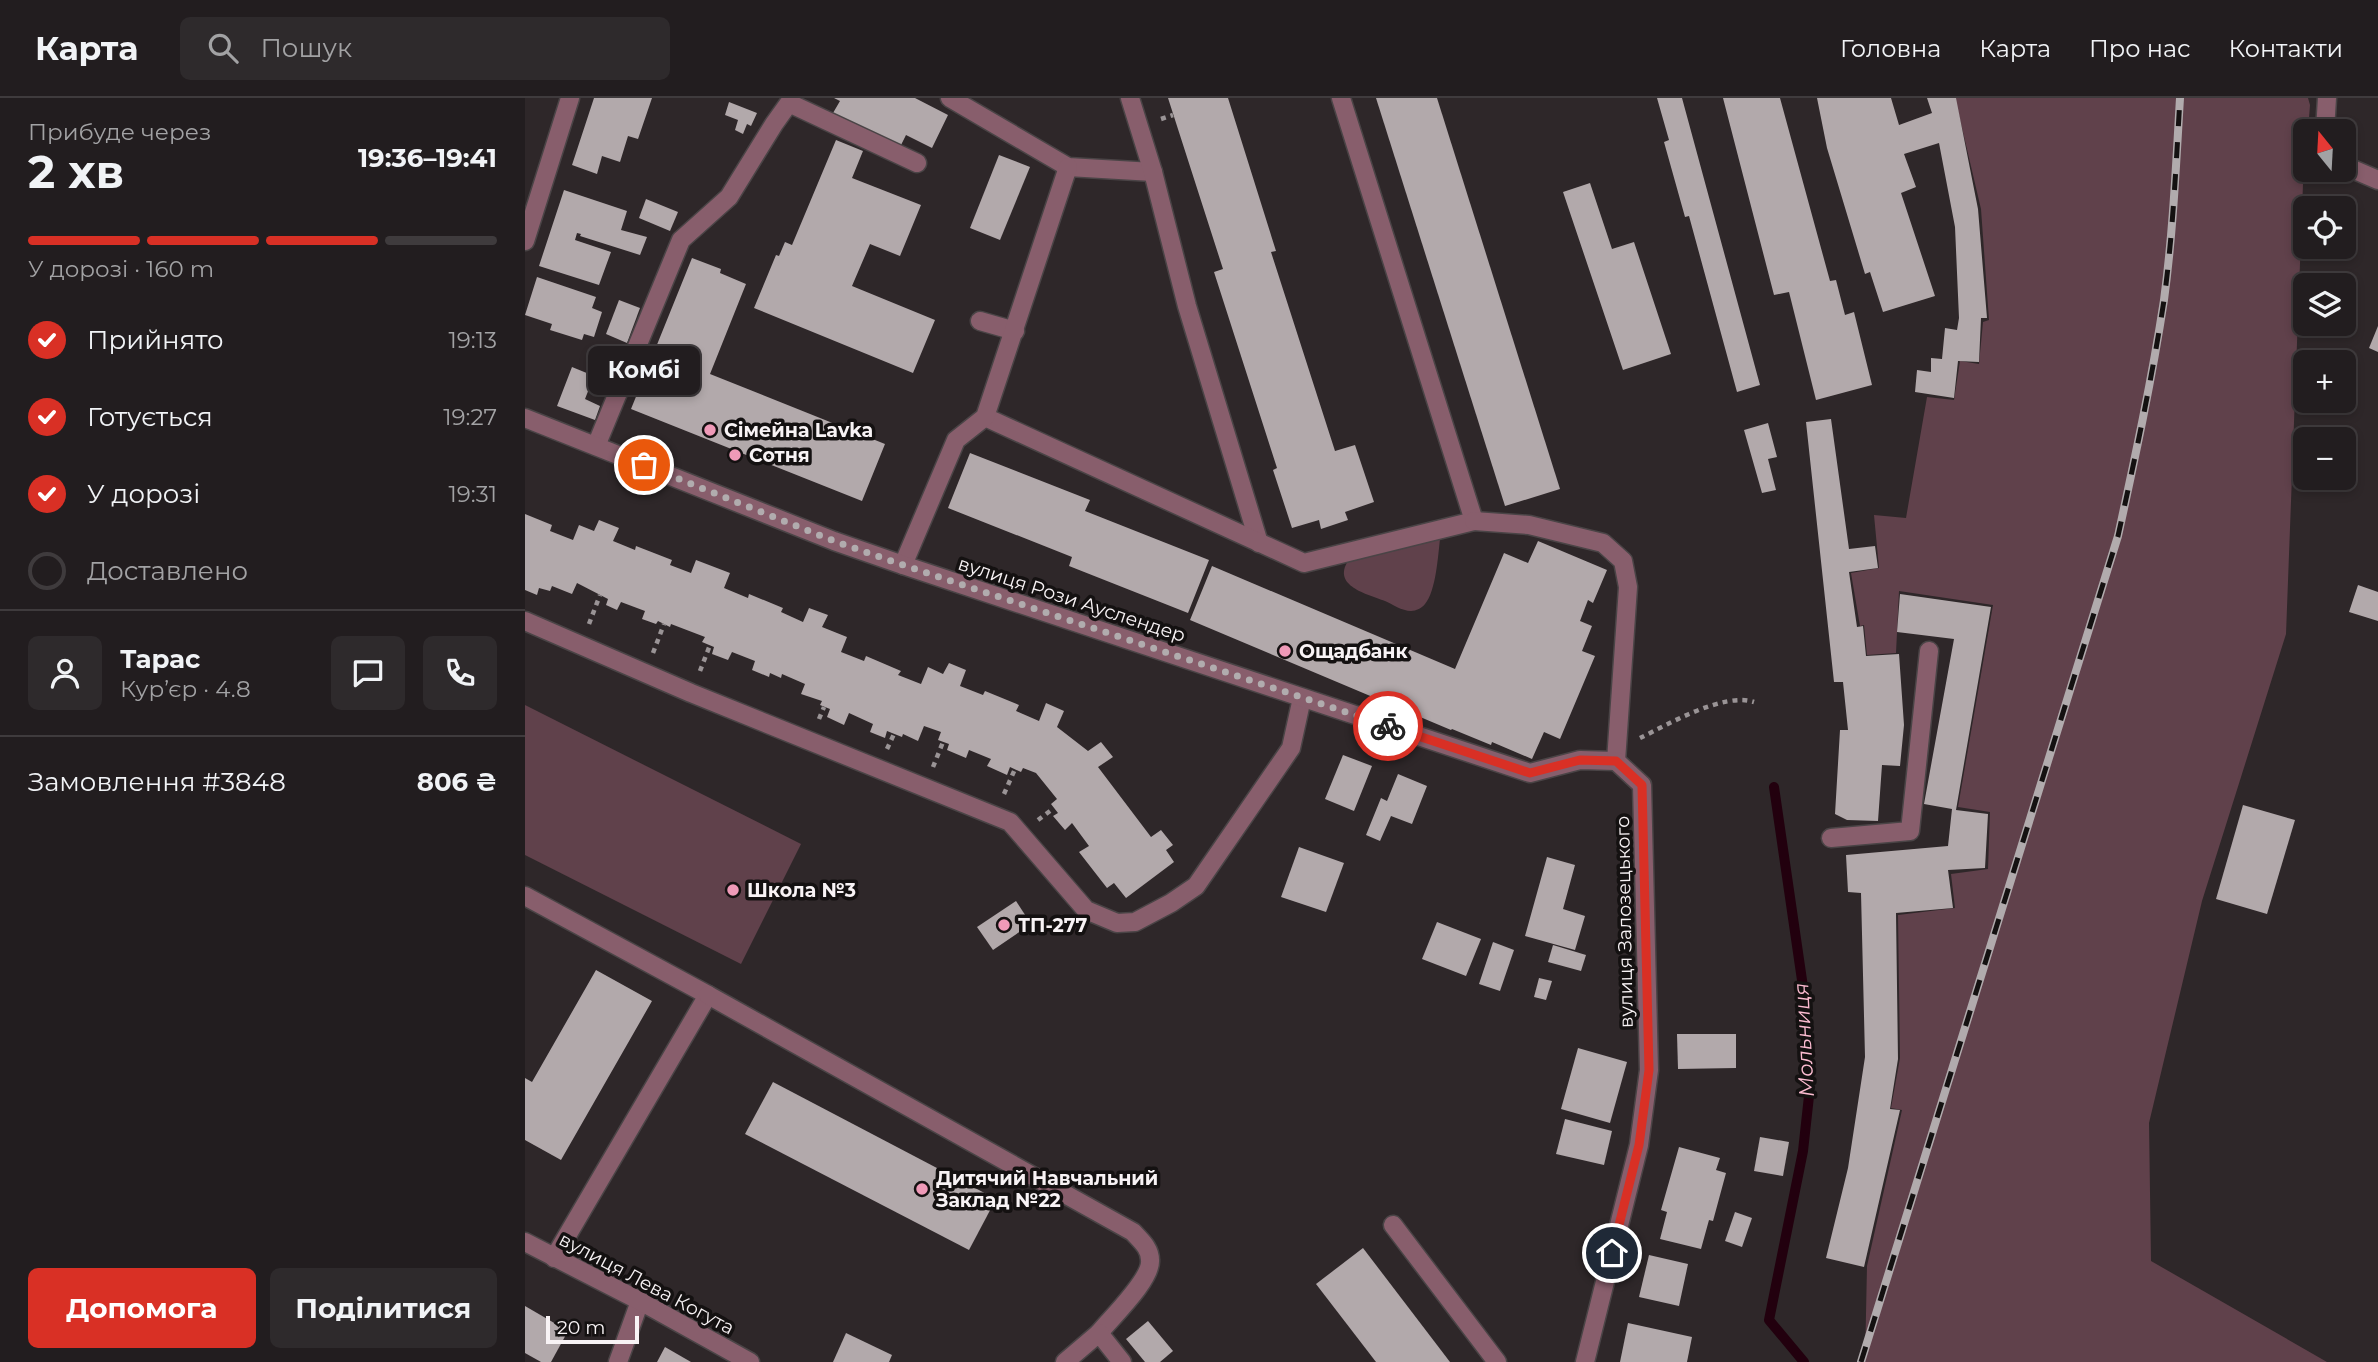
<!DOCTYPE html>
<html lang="uk">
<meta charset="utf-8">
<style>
:root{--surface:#221d1f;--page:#2e2a2c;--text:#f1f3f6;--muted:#a2a2a4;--line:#3f3b3d;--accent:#d93025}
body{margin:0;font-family:Montserrat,sans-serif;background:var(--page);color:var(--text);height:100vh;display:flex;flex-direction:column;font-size:26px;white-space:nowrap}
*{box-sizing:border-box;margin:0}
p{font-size:23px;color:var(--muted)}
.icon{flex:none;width:38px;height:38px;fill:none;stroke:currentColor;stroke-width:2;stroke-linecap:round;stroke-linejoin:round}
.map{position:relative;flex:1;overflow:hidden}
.side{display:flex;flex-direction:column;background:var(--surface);width:525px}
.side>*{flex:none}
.needle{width:46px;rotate:342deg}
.controls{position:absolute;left:1768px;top:21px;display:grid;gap:14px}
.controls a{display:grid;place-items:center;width:63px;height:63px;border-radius:10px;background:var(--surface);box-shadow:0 4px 10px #0003,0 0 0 2px var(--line);font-size:35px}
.scale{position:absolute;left:21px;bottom:18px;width:93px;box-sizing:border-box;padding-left:7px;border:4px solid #f8f3f5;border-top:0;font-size:19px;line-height:24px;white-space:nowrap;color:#f8f3f5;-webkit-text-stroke:5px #141111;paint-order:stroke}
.pin{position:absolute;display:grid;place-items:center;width:60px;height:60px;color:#fff;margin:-30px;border:4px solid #fff;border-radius:50%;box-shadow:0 2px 7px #0007}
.courier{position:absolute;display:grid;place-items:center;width:70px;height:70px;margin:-35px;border:5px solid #d93025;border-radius:50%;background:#fff;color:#222;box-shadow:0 2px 9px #0007}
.bubble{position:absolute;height:49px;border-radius:10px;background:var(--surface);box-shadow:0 4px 10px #0003,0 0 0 2px var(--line);font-size:23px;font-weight:700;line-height:49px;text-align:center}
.head em{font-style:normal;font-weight:700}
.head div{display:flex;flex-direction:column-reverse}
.head{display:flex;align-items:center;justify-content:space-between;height:119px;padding:0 28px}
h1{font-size:46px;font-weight:700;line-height:52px}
.bar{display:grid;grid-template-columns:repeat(4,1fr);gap:10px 7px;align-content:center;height:84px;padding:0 28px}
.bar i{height:9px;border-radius:5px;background:var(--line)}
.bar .selected{background:var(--accent)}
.bar p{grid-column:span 4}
.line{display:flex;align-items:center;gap:18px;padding:0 28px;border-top:2px solid var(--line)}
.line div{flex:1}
.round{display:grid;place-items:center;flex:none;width:74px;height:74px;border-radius:10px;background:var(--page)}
ol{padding:0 28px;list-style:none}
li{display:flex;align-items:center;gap:21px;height:77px}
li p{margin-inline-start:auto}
li .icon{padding:7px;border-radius:50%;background:var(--accent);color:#fff;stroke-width:4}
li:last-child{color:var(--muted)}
li i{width:38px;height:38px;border:4px solid var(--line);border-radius:50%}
.button{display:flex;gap:14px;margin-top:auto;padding:14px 28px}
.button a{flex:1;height:80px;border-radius:10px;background:var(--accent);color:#fff;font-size:28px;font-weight:700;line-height:80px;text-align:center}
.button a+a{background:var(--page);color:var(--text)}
header{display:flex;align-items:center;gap:42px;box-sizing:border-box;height:98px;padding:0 35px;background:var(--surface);border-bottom:2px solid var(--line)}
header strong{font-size:33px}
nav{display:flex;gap:38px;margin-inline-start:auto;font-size:24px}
.search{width:490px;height:63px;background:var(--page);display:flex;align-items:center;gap:18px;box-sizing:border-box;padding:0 24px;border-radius:10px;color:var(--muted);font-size:26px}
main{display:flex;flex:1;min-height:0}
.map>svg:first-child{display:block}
.green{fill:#60414b}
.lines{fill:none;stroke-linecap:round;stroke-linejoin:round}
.stream{stroke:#22000e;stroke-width:10}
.building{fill:#b2a9ab}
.lane-casing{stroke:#4a4446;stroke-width:21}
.street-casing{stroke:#4a4446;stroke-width:21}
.path{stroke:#9a9496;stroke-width:4.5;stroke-dasharray:5 5;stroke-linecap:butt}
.lane{stroke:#885e6c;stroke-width:18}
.street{stroke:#885e6c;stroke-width:18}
.rail-casing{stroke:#b1abad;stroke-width:8}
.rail{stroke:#141111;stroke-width:5;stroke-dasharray:16;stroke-linecap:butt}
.done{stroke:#b1acae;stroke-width:7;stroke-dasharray:0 12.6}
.route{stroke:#d93025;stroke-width:9}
.poi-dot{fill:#ef9ab8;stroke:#141111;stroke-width:2.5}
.labels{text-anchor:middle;stroke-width:7;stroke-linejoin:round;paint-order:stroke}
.poi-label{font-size:19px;font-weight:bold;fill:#f8f3f5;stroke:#141111;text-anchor:start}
.street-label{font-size:19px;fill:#f8f3f5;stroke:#141111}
.water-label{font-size:21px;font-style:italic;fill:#fcbcd1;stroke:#141111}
</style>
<header>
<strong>Карта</strong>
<div class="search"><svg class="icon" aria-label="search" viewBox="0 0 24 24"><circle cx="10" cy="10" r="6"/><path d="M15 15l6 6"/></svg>Пошук</div>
<nav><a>Головна</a><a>Карта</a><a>Про нас</a><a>Контакти</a></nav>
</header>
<main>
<section class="side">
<div class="head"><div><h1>2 хв</h1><p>Прибуде через</p></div><em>19:36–19:41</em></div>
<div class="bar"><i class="selected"></i><i class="selected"></i><i class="selected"></i><i></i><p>У дорозі · 160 m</p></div>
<ol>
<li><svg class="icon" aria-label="check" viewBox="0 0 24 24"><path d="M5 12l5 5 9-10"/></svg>Прийнято<p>19:13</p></li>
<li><svg class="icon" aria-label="check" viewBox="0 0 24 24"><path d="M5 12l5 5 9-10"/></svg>Готується<p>19:27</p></li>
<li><svg class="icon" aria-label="check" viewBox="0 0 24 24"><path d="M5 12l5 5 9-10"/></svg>У дорозі<p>19:31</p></li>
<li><i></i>Доставлено</li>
</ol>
<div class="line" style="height:126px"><a class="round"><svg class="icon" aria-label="person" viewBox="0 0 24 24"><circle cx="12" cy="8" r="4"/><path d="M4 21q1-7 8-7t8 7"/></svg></a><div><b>Тарас</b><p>Кур’єр · 4.8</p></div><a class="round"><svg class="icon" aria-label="chat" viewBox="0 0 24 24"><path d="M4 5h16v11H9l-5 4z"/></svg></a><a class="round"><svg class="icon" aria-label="phone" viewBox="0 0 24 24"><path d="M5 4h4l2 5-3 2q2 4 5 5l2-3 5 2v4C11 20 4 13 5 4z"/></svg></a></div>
<div class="line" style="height:91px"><div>Замовлення #3848</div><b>806 ₴</b></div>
<div class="button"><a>Допомога</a><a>Поділитися</a></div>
</section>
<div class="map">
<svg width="1853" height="1264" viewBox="0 0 1853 1264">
<rect width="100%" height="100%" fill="#2e2729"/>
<g class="green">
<polygon points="1430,0 1783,0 1785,7 1783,33 1780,33 1761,536 1677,803 1624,1025 1626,1163 1802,1264 1340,1264 1342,1168 1377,1012 1366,1010 1375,960 1373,817 1430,810 1426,776 1463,771 1465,714 1433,709 1468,507 1374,493 1371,555 1342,557 1339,527 1335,528 1326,475 1354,470 1349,417 1381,420 1402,299 1429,302 1435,263 1454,266 1458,224 1464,222 1456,111"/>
<path d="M 915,441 C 913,458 911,493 900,506 C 897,510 891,513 886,513 C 877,513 867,506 860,503 C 842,496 807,488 823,463 L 891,442 Z"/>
<polygon points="0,607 276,746 216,866 0,757"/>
</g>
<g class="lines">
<polyline class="stream" points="1249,689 1278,889 1284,998 1278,1053 1244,1222 1279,1264"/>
</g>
<g class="building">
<polygon points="69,0 127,0 113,41 103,38 95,64 77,58 72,76 47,67"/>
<polygon points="309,0 390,0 423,17 407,50 381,37 375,49 308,15 315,3"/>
<polygon points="643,0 703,0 751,153 746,154 810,353 830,347 849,404 820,414 823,422 796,431 794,422 767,430 748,372 752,370 689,174 698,171"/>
<polygon points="851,0 912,0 1035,391 980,408"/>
<polygon points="1132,0 1157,0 1235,287 1212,294 1164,118 1160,119 1139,44 1144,42"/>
<polygon points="1198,0 1255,0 1305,183 1311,182 1320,217 1329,214 1347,287 1291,302 1264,194 1249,197"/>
<polygon points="1292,0 1366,0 1374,27 1407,15 1402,0 1431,0 1453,111 1462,220 1456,220 1454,264 1433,263 1429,300 1390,294 1392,272 1406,274 1406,260 1417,261 1420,230 1432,232 1434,220 1430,129 1414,45 1379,56 1391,89 1376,95 1410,198 1358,214 1345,174 1340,176 1302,50"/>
<polygon points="204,4 232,15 226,28 222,26 218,36 210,32 213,22 200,17"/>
<polygon points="311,42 338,53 327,80 396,107 375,158 345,146 327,188 410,222 388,275 229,210 251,157 254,158 260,144 267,147"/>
<polygon points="474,57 505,69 475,142 445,130"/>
<polygon points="1065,85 1087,151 1109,144 1146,256 1098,272 1038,94"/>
<polygon points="39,92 102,113 96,132 122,139 115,157 55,138 56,136 52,135 50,142 86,154 74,187 14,168"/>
<polygon points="121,101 153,114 145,133 114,120"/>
<polygon points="167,160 196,171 195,175 221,186 185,276 360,346 337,403 106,311"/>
<polygon points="12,179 71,199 67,210 77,214 69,239 59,236 57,242 25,232 27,226 0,217"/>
<polygon points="94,202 115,210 102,245 81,236"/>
<polygon points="1853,228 1853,254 1844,250"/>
<polygon points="47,269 69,278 60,301 75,308 70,322 32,308"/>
<polygon points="1306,321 1324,451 1350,448 1353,470 1324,474 1332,529 1338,528 1341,558 1374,556 1379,627 1375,668 1357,667 1353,723 1322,722 1310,716 1315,632 1323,632 1318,584 1309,584 1281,324"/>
<polygon points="1243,325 1252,359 1243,361 1251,392 1237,395 1219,332"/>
<polygon points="445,355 565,402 560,413 684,462 663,515 544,468 547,459 423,410"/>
<polygon points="0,416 27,427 25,433 48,442 54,427 69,433 74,422 94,430 88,443 110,452 111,448 147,462 145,467 166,475 171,462 205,475 199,490 223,500 224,496 258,510 256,514 278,524 284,510 303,517 297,529 322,539 316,554 339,563 341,558 376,573 373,577 396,586 403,569 418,576 424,565 441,572 435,588 458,597 460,593 494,607 491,613 514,623 521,605 539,613 532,629 563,653 576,644 588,659 573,669 626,739 636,732 648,747 641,752 649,764 601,800 589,785 582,790 554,754 564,748 547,725 540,732 528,718 533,715 526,706 532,701 511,675 498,670 496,674 485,669 482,677 462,668 466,661 444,652 441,660 422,652 424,646 413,642 416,634 399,628 393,643 378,636 377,639 362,633 360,640 345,634 348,626 324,615 319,627 302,619 305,611 295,607 297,603 276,596 280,586 257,576 256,580 245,575 244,579 227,572 230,563 207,554 203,562 187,556 189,549 177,544 180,539 146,526 145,529 133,523 131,526 117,521 120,513 96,504 92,512 81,507 83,501 52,485 47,496 27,488 25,493 14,490 12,497 0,492"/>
<polygon points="1013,443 1082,472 1068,505 1063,502 1055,523 1067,528 1057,553 1070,558 1035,641 1019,634 1007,661 967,644 966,647 927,631 926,632 665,522 687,468 930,571 979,455 1003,465"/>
<polygon points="1833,487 1853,494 1853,523 1824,514"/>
<polygon points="1375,496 1466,509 1431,712 1463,716 1460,770 1423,772 1428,810 1371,815 1373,961 1365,1011 1375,1012 1339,1169 1301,1160 1323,1070 1340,959 1336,795 1323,794 1321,757 1423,748 1427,711 1399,706 1429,541 1372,534"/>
<polygon points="818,657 847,668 829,713 800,701"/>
<polygon points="873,676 902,688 887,726 866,718 855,743 841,737 856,700 862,703"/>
<polygon points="1718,707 1770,722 1742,816 1691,801"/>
<polygon points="774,749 819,765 801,814 756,799"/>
<polygon points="1022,759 1050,767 1038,811 1060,818 1050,852 1000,838"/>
<polygon points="491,803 506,826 468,852 452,829"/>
<polygon points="912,824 956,841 941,878 897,861"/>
<polygon points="968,844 989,852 975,893 954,886"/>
<polygon points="1028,847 1061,857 1056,873 1023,864"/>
<polygon points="71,872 127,903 36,1062 0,1042 0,980 7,984"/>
<polygon points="1014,880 1027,883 1021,902 1009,899"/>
<polygon points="1152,936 1211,936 1211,970 1153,971"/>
<polygon points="1053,950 1102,964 1085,1025 1036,1011"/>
<polygon points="248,984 471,1101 444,1152 220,1036"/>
<polygon points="1040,1021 1087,1033 1079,1067 1031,1056"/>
<polygon points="1235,1039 1264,1044 1258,1078 1229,1073"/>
<polygon points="1154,1049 1195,1060 1191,1072 1201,1075 1188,1123 1184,1122 1176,1151 1135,1141 1142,1114 1136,1112"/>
<polygon points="1210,1114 1227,1120 1217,1149 1200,1143"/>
<polygon points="838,1150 925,1264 851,1264 791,1186"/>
<polygon points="1124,1157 1163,1166 1154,1208 1114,1199"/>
<polygon points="0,1208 43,1233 26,1264 16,1264 0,1255"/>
<polygon points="623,1223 648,1253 635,1264 620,1264 601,1241"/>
<polygon points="1103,1225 1167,1239 1162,1264 1095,1264"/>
<polygon points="321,1235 367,1257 364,1264 308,1264"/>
<polygon points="140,1249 166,1264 132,1264"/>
</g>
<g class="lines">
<g class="lane-casing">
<g id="lane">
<polyline points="425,0 543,69 628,74"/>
<polyline points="605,0 628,74 662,208 734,445"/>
<polyline points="1800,33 1802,0"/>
<polyline points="1818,67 1853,82"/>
<polyline points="455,223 490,233"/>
<polyline points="460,319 779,465 949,423 816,0"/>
<polyline points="71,348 156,142 204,99 249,26 264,5 392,65"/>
<polyline points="378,467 431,342 460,319 543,69"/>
<polyline points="0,523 166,595 485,724 561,812 592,825 610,824 646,805 671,788 766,650 777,600"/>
<polyline points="1306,740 1385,733 1404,553"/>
<polyline points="0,798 183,897 29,1160"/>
<path d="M 183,897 L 608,1134 C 616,1143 625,1150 625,1162 C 627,1181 587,1219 574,1235"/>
<polyline points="868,1127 972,1264"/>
<polyline points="93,1264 115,1203"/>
<polyline points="540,1264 574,1235 597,1264"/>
</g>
</g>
<g class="street-casing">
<g id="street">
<polyline points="0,143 45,0"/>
<polyline points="0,320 309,443 378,467 1005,675 1055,662 1091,663"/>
<polyline points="949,423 1004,427 1078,445 1098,463 1103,489 1091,663"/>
<polyline points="0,1144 115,1203 225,1264"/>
<polyline points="1060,1264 1114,1047 1124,972 1117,687 1091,663"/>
</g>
</g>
<g class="path">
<polyline points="636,21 648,17"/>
<polyline points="64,526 75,497"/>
<polyline points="128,555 139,526"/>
<polyline points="175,573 185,547"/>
<polyline points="294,621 299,609"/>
<path d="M 1115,640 C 1144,626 1198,594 1229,604"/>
<polyline points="362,651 369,636"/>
<polyline points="408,669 418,644"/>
<polyline points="479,696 490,671"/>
<polyline points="513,722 529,710"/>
</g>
<use href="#lane" class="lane"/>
<use href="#street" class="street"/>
<g class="rail-casing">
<path id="rail" d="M 1336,1264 L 1593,438 C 1610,360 1627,281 1639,202 C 1648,135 1651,67 1655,0"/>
</g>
<use href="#rail" class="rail"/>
</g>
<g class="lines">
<polyline class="done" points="119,367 309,443 378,467 863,628"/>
<polyline class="route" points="863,628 1005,675 1055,662 1091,663 1117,687 1124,972 1114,1047 1087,1155"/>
</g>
<g class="poi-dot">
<circle cx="185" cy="332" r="7"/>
<circle cx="210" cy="357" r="7"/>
<circle cx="760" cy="553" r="7"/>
<circle cx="208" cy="792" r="7"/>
<circle cx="479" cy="827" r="7"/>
<circle cx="397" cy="1091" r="7"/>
</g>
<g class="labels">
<g class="poi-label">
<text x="199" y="339">Сімейна Lavka</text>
<text x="224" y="364">Сотня</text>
<text x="774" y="560">Ощадбанк</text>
<text x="222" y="799">Школа №3</text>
<text x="493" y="834">ТП-277</text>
<text x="411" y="1087">Дитячий Навчальний<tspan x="411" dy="22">Заклад №22</tspan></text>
</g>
<g class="street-label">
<text transform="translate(547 501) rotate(18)" y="7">вулиця Рози Ауслендер</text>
<text transform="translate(1099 824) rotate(-91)" y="7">вулиця Залозецького</text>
<text transform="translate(122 1185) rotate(28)" y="7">вулиця Лева Когута</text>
</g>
<g class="water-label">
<text transform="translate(1279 942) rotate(-93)" y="7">Мольниця</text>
</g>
</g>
</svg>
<div class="controls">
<a><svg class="needle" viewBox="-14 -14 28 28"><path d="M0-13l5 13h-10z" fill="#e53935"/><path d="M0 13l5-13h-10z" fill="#a2a2a4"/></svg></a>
<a><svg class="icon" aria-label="locate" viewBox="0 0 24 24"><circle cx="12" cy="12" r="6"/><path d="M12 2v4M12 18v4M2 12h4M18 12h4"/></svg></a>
<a><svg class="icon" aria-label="layers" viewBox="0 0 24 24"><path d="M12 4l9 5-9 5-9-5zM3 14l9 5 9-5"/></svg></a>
<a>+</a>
<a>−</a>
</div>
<div class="scale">20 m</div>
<div class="pin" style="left:119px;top:367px;background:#ea580c"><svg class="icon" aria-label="bag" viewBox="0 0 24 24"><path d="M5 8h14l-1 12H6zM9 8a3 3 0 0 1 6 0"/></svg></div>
<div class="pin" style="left:1087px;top:1155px;background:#1f2937"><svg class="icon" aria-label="home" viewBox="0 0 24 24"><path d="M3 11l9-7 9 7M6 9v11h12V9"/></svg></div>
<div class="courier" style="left:863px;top:628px"><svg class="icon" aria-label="bike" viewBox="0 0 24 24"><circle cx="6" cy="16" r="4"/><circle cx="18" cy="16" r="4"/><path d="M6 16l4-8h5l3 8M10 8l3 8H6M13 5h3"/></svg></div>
<div class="bubble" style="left:63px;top:248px;width:112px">Комбі</div>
</div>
</main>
